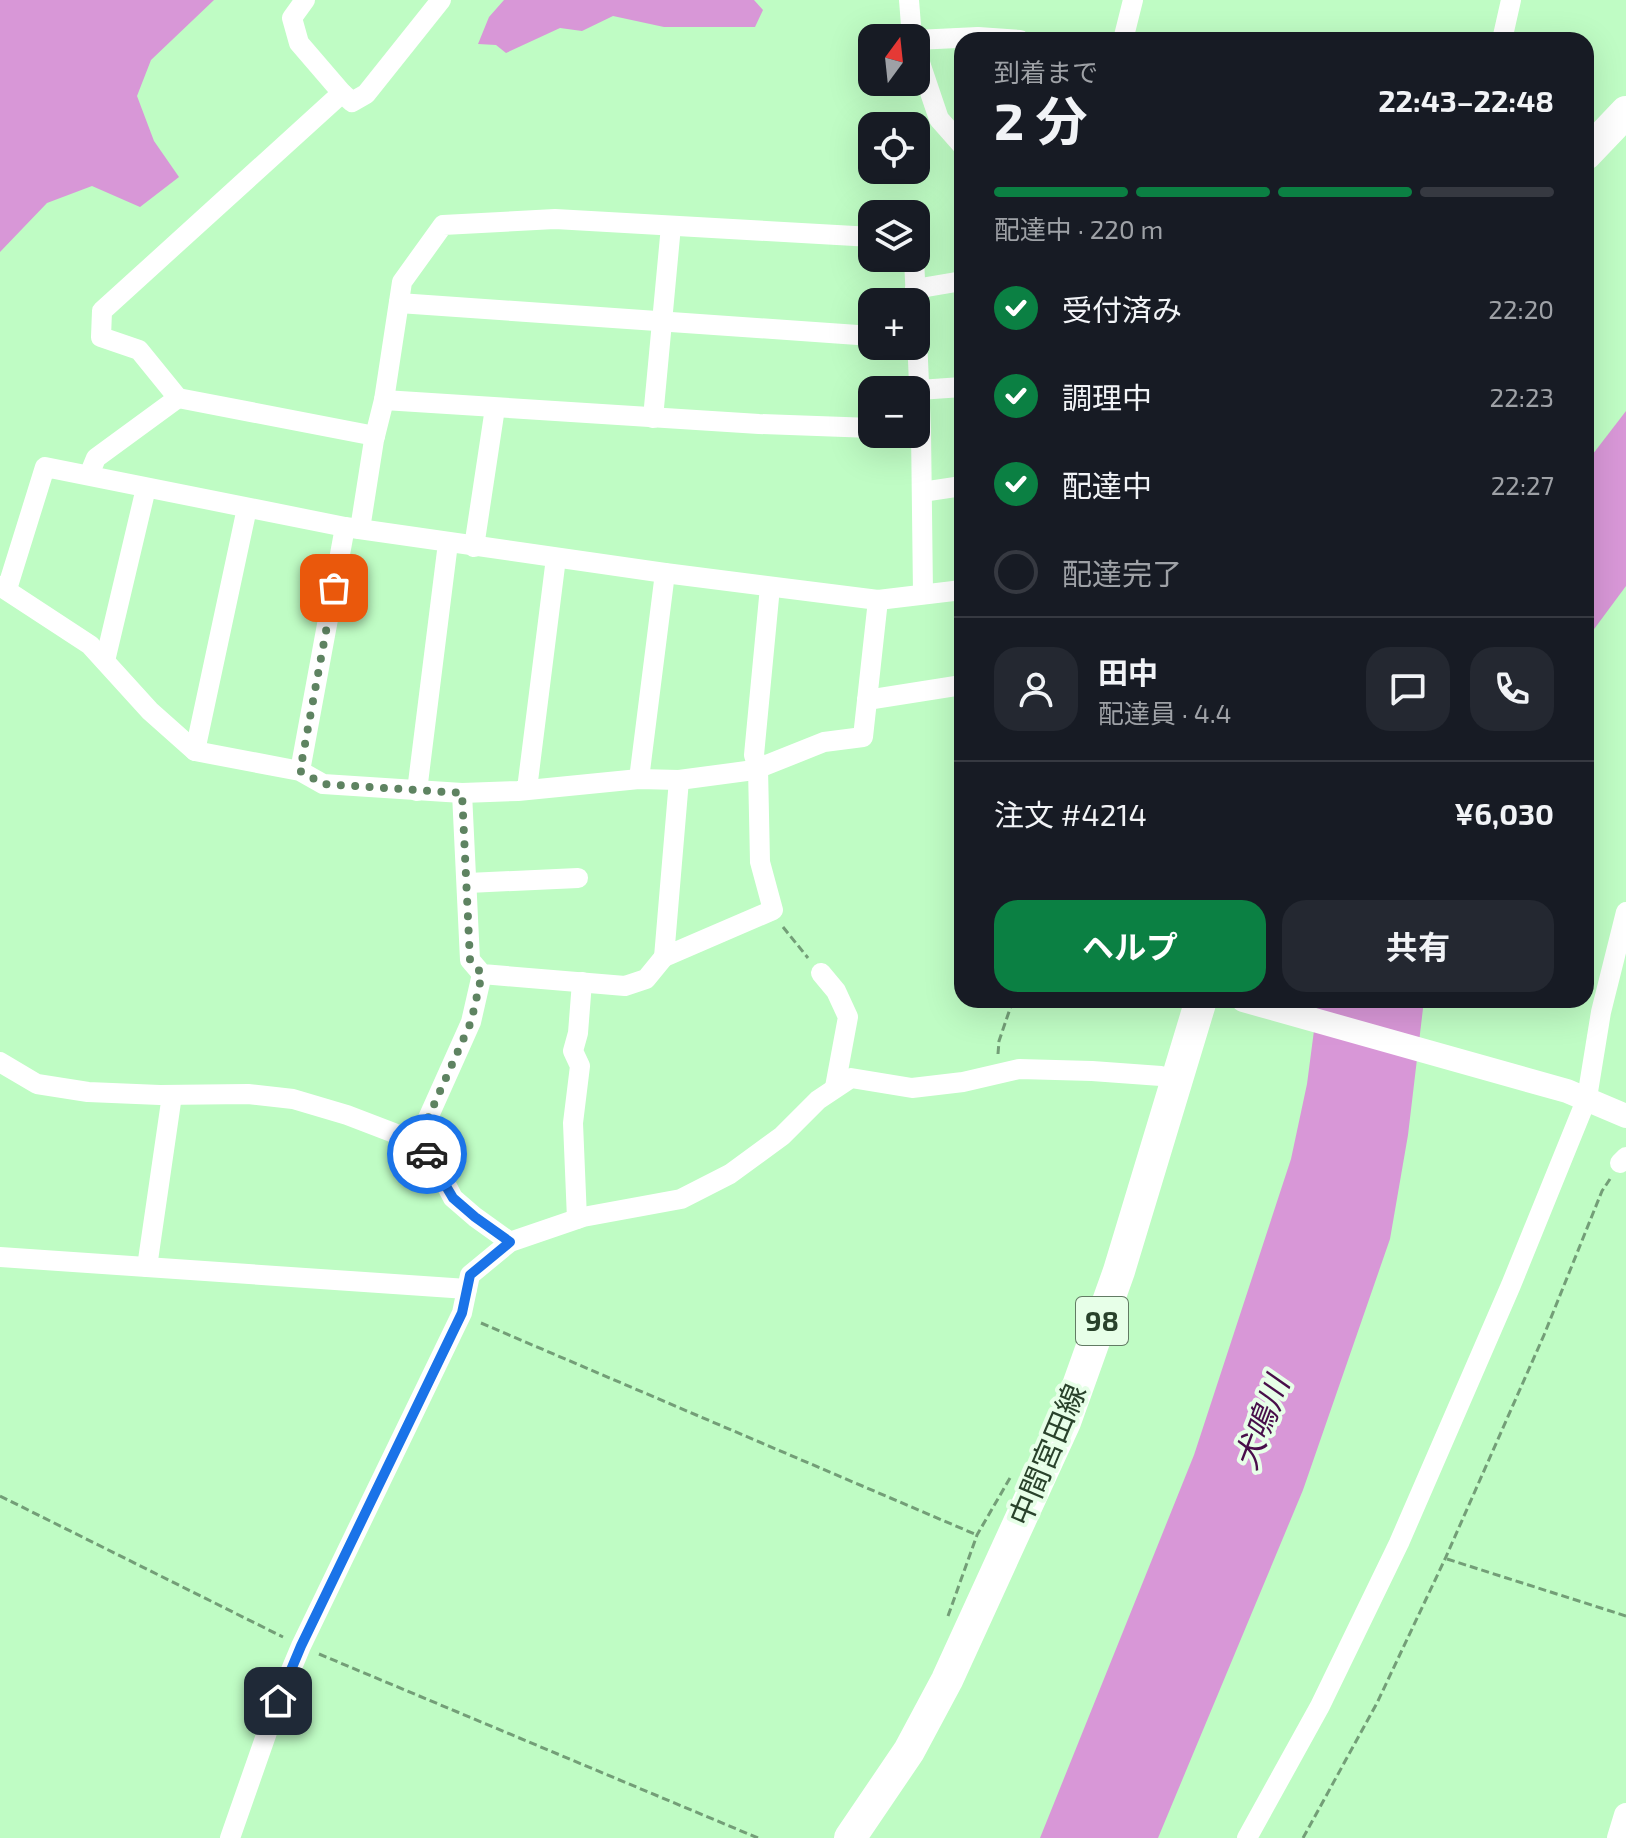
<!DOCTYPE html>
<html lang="ja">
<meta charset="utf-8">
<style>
:root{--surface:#171b24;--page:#242831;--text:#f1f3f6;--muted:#9ea1a6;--line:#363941;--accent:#0b8043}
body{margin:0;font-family:"Exo 2","Noto Sans JP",sans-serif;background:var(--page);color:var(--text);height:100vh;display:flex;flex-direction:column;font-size:30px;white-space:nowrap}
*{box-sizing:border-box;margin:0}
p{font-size:26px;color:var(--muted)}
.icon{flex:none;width:44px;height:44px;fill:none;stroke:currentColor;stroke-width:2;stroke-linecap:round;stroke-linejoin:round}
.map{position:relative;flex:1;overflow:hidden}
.panel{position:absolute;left:954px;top:32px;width:640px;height:976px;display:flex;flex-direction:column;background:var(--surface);border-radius:24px;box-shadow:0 8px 32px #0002}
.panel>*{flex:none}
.needle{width:52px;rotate:15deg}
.fabs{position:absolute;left:858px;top:24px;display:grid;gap:16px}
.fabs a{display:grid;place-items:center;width:72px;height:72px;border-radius:16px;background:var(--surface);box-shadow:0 8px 32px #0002;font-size:40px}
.pin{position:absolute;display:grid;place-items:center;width:68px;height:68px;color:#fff;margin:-34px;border-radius:16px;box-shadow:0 4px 12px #0006}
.courier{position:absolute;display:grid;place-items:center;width:80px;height:80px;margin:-40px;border:6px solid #1a73e8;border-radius:50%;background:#fff;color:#222;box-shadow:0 2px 10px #0007}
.head em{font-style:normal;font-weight:700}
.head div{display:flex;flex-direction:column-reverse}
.head{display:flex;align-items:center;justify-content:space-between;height:136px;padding:0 40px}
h1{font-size:52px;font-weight:700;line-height:60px}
.bar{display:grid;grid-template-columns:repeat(4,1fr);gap:12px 8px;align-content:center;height:96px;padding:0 40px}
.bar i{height:10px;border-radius:6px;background:var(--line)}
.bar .current{background:var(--accent)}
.bar p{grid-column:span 4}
.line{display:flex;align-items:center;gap:20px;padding:0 40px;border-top:2px solid var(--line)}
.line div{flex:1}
.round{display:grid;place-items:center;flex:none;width:84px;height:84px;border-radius:24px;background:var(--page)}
ol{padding:0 40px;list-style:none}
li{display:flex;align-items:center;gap:24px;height:88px}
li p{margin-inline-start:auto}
li .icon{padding:8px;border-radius:50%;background:var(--accent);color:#fff;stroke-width:4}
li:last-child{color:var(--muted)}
li i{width:44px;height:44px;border:4px solid var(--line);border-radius:50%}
.action{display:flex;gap:16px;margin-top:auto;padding:16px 40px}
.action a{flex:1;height:92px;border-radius:24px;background:var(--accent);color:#fff;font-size:32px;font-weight:700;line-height:92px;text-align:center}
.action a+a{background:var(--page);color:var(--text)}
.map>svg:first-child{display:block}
.water{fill:#d897d7}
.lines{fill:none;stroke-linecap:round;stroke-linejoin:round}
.path{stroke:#739e77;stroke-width:3;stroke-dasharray:8 4;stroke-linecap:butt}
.minor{stroke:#fff;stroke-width:20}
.tertiary{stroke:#fff;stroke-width:24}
.primary{stroke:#fff;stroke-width:32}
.done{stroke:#5e8361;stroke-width:8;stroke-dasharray:0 14.4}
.route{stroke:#1a73e8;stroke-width:10}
.labels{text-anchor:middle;stroke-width:8;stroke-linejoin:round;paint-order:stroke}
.shield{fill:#e7ffe8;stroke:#627b64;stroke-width:2}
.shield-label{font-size:28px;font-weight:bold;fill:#29422b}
.street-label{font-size:30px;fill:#29422b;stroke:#e7ffe8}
.water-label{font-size:32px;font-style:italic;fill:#480e4a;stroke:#e7ffe8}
</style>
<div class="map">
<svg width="1626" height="1838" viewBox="0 0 1626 1838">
<rect width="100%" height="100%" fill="#bffcc4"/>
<g class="water">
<polygon points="0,0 214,0 151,60 137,96 154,141 179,177 140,207 92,186 47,203 0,252"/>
<polygon points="504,0 754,0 763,10 755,27 664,27 613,16 582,31 560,28 506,53 496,45 478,44 489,17"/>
<polygon points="1626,411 1626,586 1586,640 1586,463"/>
<polygon points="1318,1000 1424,1000 1408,1135 1390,1239 1303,1490 1158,1838 1040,1838 1194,1455 1291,1159 1307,1084"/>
</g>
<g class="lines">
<g class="path">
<polyline points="783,927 808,958"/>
<polyline points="998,1054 999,1041 1013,1000"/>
<polyline points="481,1323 977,1535"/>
<polyline points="0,1496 283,1637"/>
<polyline points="1447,1559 1626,1616"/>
<polyline points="948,1616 977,1535 1010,1478"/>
<polyline points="319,1654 758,1838"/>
<polyline points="1303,1838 1377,1703 1445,1559 1544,1335 1602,1191 1610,1179"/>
</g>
<g class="minor">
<polyline points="305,0 292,18 299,43 342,93 352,102 366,94 441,0"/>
<polyline points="909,0 912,38"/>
<polyline points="916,40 978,37 1020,40"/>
<polyline points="1123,40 1133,0"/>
<polyline points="1502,40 1511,0"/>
<polyline points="916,51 939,119 962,145"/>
<polyline points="914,258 916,302"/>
<polyline points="915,289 962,281"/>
<polyline points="399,303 872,336"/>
<polyline points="916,314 921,430 923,594"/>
<polyline points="919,390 962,387"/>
<polyline points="178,398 375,436"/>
<polyline points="384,400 759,424 872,428"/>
<polyline points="653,418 671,226"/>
<polyline points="89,475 96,458 178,398 139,350 101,337 102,311 342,93"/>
<polyline points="922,492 962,486"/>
<polyline points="360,529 374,440 384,400 402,282 443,225 555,219 872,237"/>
<polyline points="474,547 495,408"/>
<polyline points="0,586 90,645 150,711 195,751 300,771 323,784 462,793 518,791 639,779 679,780 754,770 824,742 863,737 878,600"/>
<polyline points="7,589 45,467 345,527 665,573 878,600 962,590"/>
<polyline points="105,661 146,488"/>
<polyline points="867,700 962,685"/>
<polyline points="195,751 247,508"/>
<polyline points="300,771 345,527"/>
<polyline points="639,779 665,573"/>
<polyline points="679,780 664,957 773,910 760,862 758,768 754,755 770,587"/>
<polyline points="527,789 556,558"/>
<polyline points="417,791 448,543"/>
<polyline points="462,793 470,960 482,974 625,986 646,979 664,957"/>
<polyline points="468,883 578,878"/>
<polyline points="821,973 836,991 848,1017 835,1087"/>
<polyline points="0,1062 37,1084 88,1092 160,1095 248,1094 293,1099 347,1115 394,1133 431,1156 453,1198 475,1217 510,1242"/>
<polyline points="419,1149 424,1127 471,1022 482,974"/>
<polyline points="1620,1163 1626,1157"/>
<polyline points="577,1219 573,1123 580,1066 573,1051 578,1033 582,982"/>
<polyline points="0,1257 467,1289"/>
<polyline points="147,1267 172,1095"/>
<polyline points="230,1838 278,1701 301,1646 462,1313 470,1275 510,1242 583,1217 681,1199 730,1174 782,1136 818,1100 851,1078 912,1088 963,1082 1019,1069 1092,1071 1161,1076 1175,1080"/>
<polyline points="1247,1838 1320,1706 1399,1543 1511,1285 1587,1098 1601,1012 1626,912"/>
</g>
<g class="tertiary">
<polyline points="1243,1000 1567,1091 1626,1116"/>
<polyline points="1619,1838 1626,1815"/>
</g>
<g class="primary">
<polyline points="1586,154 1626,112"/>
<polyline points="850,1838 909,1751 947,1680 1065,1422 1119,1271 1201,1000"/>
</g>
</g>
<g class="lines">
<polyline class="done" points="334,588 300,771 323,784 462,793 470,960 482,974 471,1022 424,1127 419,1149 427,1154"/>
<polyline class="route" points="278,1701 301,1646 462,1313 470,1275 510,1242 475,1217 453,1198 427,1154"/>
</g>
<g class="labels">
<rect class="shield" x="1076" y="1297" width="52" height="48" rx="6"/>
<g class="shield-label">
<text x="1102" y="1331">98</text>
</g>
<g class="street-label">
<text transform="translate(1048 1455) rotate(-67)" y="10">中間宮田線</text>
</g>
<g class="water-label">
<text transform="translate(1262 1423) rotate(-69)" y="11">犬鳴川</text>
</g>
</g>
</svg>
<div class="fabs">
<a><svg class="needle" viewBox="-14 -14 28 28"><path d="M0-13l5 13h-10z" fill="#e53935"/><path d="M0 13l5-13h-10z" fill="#9ea1a6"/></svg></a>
<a><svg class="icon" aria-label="locate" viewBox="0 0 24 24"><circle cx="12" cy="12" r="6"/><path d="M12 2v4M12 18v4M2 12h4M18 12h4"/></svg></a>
<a><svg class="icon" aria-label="layers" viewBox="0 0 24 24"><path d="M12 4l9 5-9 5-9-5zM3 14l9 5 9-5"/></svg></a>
<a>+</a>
<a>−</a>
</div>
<div class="pin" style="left:334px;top:588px;background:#ea580c"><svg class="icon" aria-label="bag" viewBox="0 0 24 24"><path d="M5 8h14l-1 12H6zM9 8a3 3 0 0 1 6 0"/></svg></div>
<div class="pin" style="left:278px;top:1701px;background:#1f2937"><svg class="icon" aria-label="home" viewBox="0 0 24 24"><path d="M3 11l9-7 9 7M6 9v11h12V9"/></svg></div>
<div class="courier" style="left:427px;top:1154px"><svg class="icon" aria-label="car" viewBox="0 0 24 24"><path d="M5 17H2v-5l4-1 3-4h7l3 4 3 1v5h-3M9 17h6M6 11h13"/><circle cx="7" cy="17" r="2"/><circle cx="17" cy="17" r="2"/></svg></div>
<section class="panel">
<div class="head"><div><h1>2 分</h1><p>到着まで</p></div><em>22:43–22:48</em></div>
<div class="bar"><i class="current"></i><i class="current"></i><i class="current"></i><i></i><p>配達中 · 220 m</p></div>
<ol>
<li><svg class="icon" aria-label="check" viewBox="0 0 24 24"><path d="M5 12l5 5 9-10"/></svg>受付済み<p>22:20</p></li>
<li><svg class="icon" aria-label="check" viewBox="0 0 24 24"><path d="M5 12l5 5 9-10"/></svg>調理中<p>22:23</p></li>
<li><svg class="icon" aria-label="check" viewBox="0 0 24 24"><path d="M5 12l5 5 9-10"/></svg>配達中<p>22:27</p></li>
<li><i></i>配達完了</li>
</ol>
<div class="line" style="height:144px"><a class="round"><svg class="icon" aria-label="person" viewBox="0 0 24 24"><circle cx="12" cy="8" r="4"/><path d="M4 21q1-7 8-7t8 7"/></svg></a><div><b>田中</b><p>配達員 · 4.4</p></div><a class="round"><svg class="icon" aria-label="chat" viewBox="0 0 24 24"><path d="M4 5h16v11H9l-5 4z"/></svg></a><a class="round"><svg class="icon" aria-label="phone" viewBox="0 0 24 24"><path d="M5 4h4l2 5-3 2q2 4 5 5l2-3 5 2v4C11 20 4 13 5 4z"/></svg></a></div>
<div class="line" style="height:104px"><div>注文 #4214</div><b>¥6,030</b></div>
<div class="action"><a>ヘルプ</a><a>共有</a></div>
</section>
</div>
